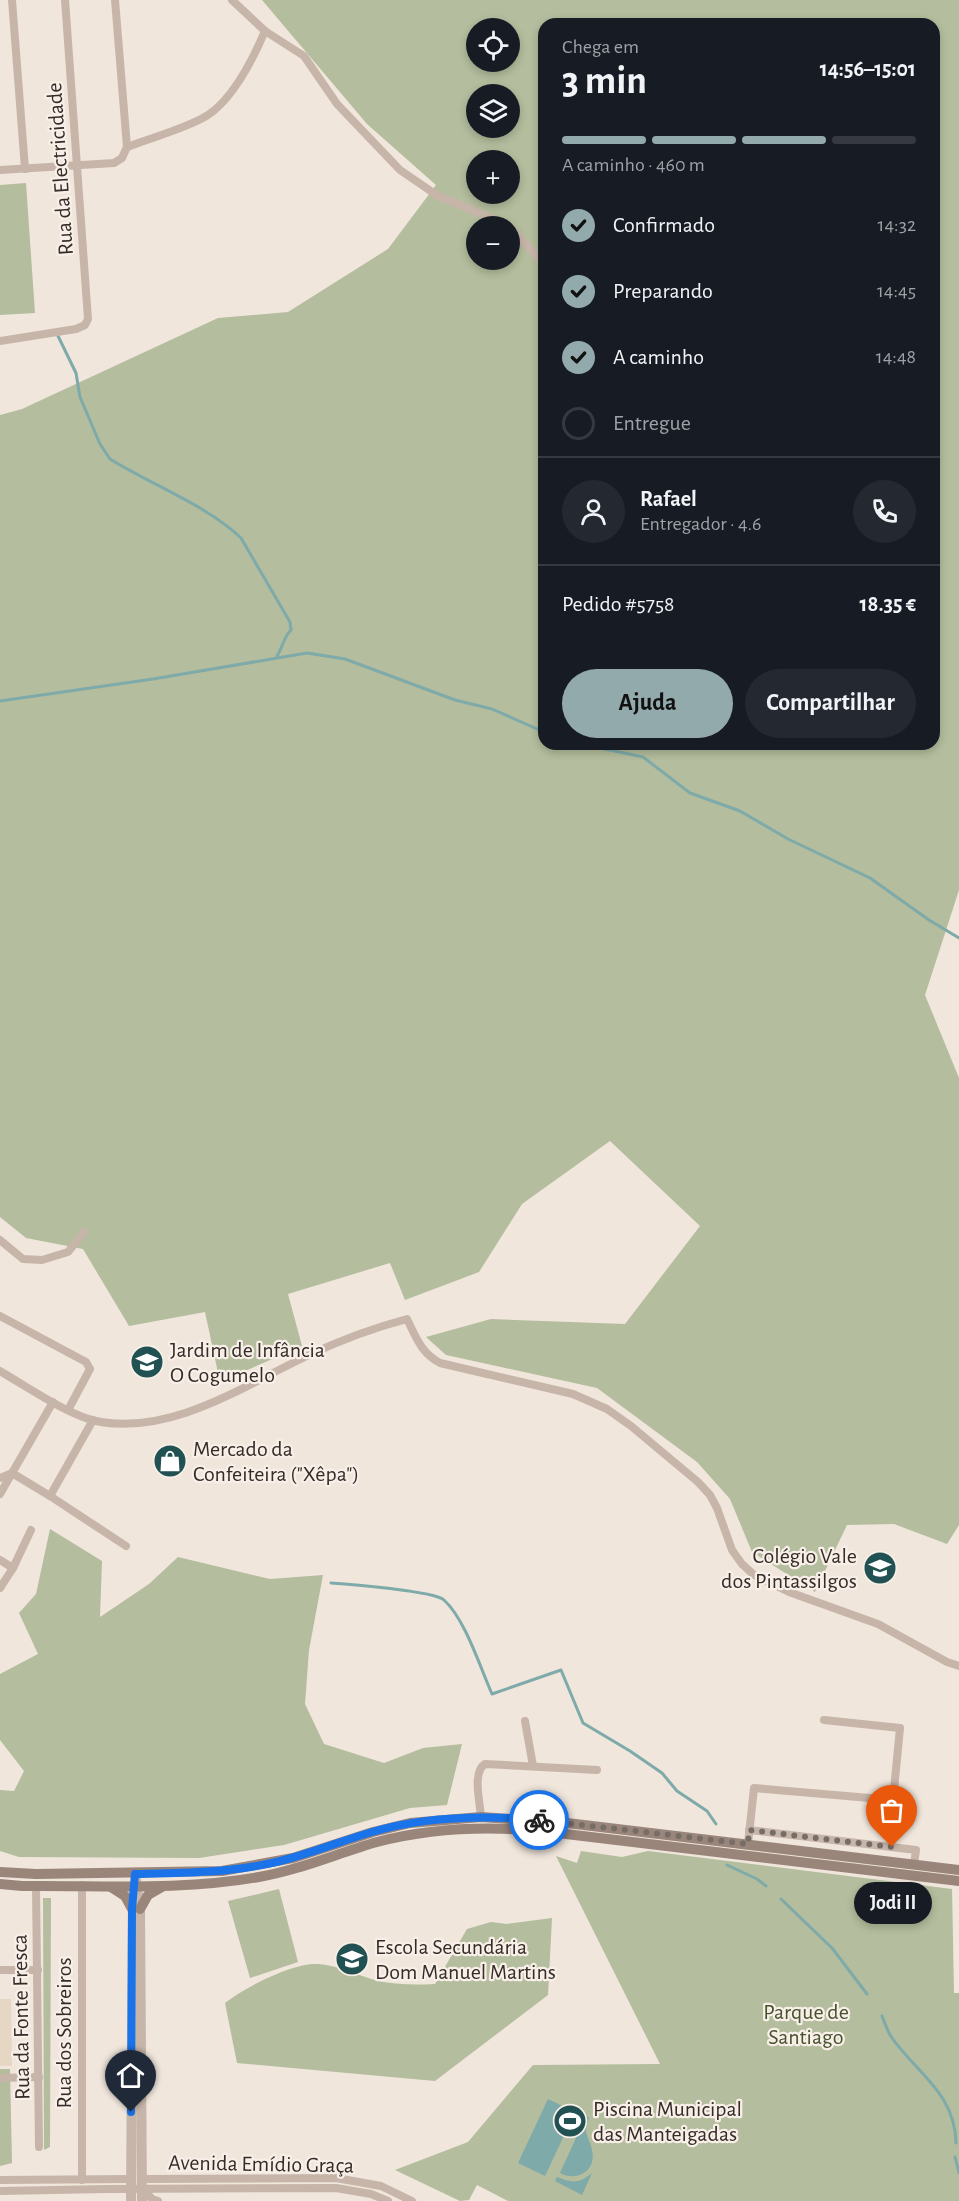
<!DOCTYPE html>
<html lang="pt">
<meta charset="utf-8">
<style>
:root{--surface:#171b24;--page:#242831;--text:#f1f3f6;--muted:#9ea1a6;--line:#363941;--accent:#93aaac}
body{margin:0;font-family:"Alegreya Sans",sans-serif;background:var(--page);color:var(--text);height:100vh;display:flex;flex-direction:column;font-size:22px;white-space:nowrap}
*{box-sizing:border-box;margin:0}
p{font-size:20px;color:var(--muted)}
.icon{flex:none;width:33px;height:33px;fill:none;stroke:currentColor;stroke-width:2;stroke-linecap:round;stroke-linejoin:round}
.map{position:relative;flex:1;overflow:hidden}
.panel{position:absolute;left:538px;top:18px;width:402px;height:732px;display:flex;flex-direction:column;background:var(--surface);border-radius:18px;box-shadow:0 3px 9px #0003}
.panel>*{flex:none}
.fabs{position:absolute;left:466px;top:18px;display:grid;gap:12px}
.fabs a{display:grid;place-items:center;width:54px;height:54px;border-radius:50%;background:var(--surface);box-shadow:0 3px 9px #0003;font-size:30px}
.pin{position:absolute;display:grid;place-items:center;width:51px;height:51px;color:#fff;margin:-62px -26px;border-radius:50% 50% 50% 0;rotate:-45deg;box-shadow:0 0 6px #0007}
.pin .icon{rotate:45deg}
.courier{position:absolute;display:grid;place-items:center;width:60px;height:60px;margin:-30px;border:4px solid #1a73e8;border-radius:50%;background:#fff;color:#222;box-shadow:0 2px 8px #0007}
.bubble{position:absolute;height:42px;border-radius:21px;background:var(--surface);box-shadow:0 3px 9px #0003;font-size:20px;font-weight:700;line-height:42px;text-align:center}
.summary em{font-style:normal;font-weight:700}
.summary div{display:flex;flex-direction:column-reverse}
.summary{display:flex;align-items:center;justify-content:space-between;height:102px;padding:0 24px}
h1{font-size:39px;font-weight:700;line-height:45px}
.bar{display:grid;grid-template-columns:repeat(4,1fr);gap:9px 6px;align-content:center;height:72px;padding:0 24px}
.bar i{height:8px;border-radius:4px;background:var(--line)}
.bar .selected{background:var(--accent)}
.bar p{grid-column:span 4}
.line{display:flex;align-items:center;gap:15px;padding:0 24px;border-top:2px solid var(--line)}
.line div{flex:1}
.round{display:grid;place-items:center;flex:none;width:63px;height:63px;border-radius:32px;background:var(--page)}
ol{padding:0 24px;list-style:none}
li{display:flex;align-items:center;gap:18px;height:66px}
li p{margin-inline-start:auto}
li .icon{padding:6px;border-radius:50%;background:var(--accent);color:#111;stroke-width:4}
li:last-child{color:var(--muted)}
li i{width:33px;height:33px;border:3px solid var(--line);border-radius:50%}
.action{display:flex;gap:12px;margin-top:auto;padding:12px 24px}
.action a{flex:1;height:69px;border-radius:36px;background:var(--accent);color:#111;font-size:24px;font-weight:700;line-height:69px;text-align:center}
.action a+a{background:var(--page);color:var(--text)}
.map>svg:first-child{display:block}
.green{fill:#b4bd9d;fill-rule:evenodd}
.plaza{fill:#e6d6c4}
.water{fill:#7eaaaa}
.lines{fill:none;stroke-linecap:round;stroke-linejoin:round}
.stream{stroke:#7eaaaa;stroke-width:3}
.minor{stroke:#c7b5a9;stroke-width:8}
.tertiary{stroke:#c7b5a9;stroke-width:10}
.secondary{stroke:#9a857b;stroke-width:10}
.done{stroke:#766d67;stroke-width:6;stroke-dasharray:0 10.8}
.route{stroke:#1a73e8;stroke-width:8}
.labels{text-anchor:middle;stroke-width:4.5;stroke-linejoin:round;paint-order:stroke}
.street-label{font-size:22px;fill:#352c28;stroke:#f8f0e8}
.poi-label{font-size:22px;fill:#352c28;stroke:#f8f0e8;text-anchor:start}
.park-label{font-size:22px;fill:#46512e;stroke:#f8f0e8}
</style>
<div class="map">
<svg width="959" height="2201" viewBox="0 0 959 2201">
<rect width="100%" height="100%" fill="#f0e6dc"/>
<g class="green">
<path d="M 262,0 L 959,0 L 959,890 L 925,995 L 959,1078 L 959,1525 L 947,1544 L 894,1524 L 847,1525 L 815,1592 L 752,1552 L 730,1499 L 697,1462 L 597,1388 L 446,1355 L 426,1337 L 491,1319 L 625,1324 L 700,1226 L 610,1141 L 522,1204 L 479,1272 L 405,1300 L 390,1263 L 288,1294 L 302,1346 L 220,1382 L 205,1312 L 129,1326 L 83,1249 L 26,1238 L 0,1217 L 0,415 L 22,409 L 218,318 L 288,312 L 388,249 L 436,185 L 367,124 ZM 544,24 L 934,24 L 934,744 L 544,744 ZM 477,28 L 510,28 L 510,62 L 477,62 ZM 477,94 L 510,94 L 510,128 L 477,128 ZM 477,160 L 510,160 L 510,194 L 477,194 ZM 477,226 L 510,226 L 510,260 L 477,260 Z"/>
<polygon points="26,183 35,313 0,315 0,185"/>
<polygon points="50,1529 102,1561 100,1617 149,1584 178,1557 270,1579 323,1575 309,1650 305,1704 324,1744 384,1763 423,1748 462,1744 447,1805 410,1808 284,1845 199,1858 19,1857 0,1851 0,1790 14,1791 24,1771 0,1740 0,1674 38,1654 19,1613 36,1594"/>
<polygon points="581,1851 622,1857 648,1851 952,1889 954,1993 959,1993 959,2201 508,2201 477,2185 469,2200 460,2201 395,2170 468,2142 533,2065 660,2064 556,1856 577,1863"/>
<polygon points="279,1889 298,1962 250,1978 228,1901"/>
<polygon points="43,1898 51,1898 50,2147 44,2150"/>
<path d="M 552,1918 L 548,1995 L 435,2081 L 237,2063 L 225,2003 C 244,1988 293,1962 318,1964 C 337,1965 357,1975 375,1980 C 395,1985 414,1985 435,1984 L 467,1929 L 491,1922 L 507,1924 Z"/>
<polygon points="0,2069 10,2069 12,2163 0,2166"/>
</g>
<polygon class="plaza" points="0,1999 11,1999 12,2066 0,2066"/>
<g class="water">
<polygon points="548,2099 575,2112 545,2176 518,2163"/>
<path d="M 586,2116 L 589,2117 C 588,2122 586,2126 586,2131 C 587,2138 591,2143 592,2150 C 597,2171 577,2182 560,2173 Z"/>
<path d="M 592,2173 L 582,2195 L 555,2181 L 557,2177 C 572,2183 579,2184 592,2173 Z"/>
</g>
<g class="lines">
<g class="stream">
<path d="M 58,336 L 76,373 L 80,397 L 100,444 L 110,459 C 150,484 208,506 241,538 L 290,622 L 291,630 C 283,638 283,647 277,656"/>
<polyline points="0,701 153,679 307,653 345,659 455,700 492,709 544,732"/>
<polyline points="581,744 643,757 690,793 740,811 788,839 870,878 929,920 959,938"/>
<path d="M 331,1583 C 348,1584 434,1591 444,1600 C 465,1619 480,1667 492,1694 L 561,1670 L 583,1723 L 630,1751 L 662,1773 L 677,1791 L 707,1811 L 716,1824"/>
<polyline points="727,1865 757,1879 766,1886"/>
<polyline points="781,1899 832,1948 867,1994"/>
<path d="M 882,2016 C 885,2023 887,2031 892,2038 C 918,2074 955,2094 956,2143"/>
<polyline points="955,2157 959,2173"/>
</g>
<g class="minor">
<polyline points="12,0 25,169"/>
<polyline points="232,0 265,31 304,56 337,104 400,170 438,196 508,225 544,264"/>
<path d="M 127,147 C 151,138 177,131 201,119 C 230,105 253,59 265,31"/>
<polyline points="0,170 114,163 122,158 127,147 115,0"/>
<polyline points="0,341 76,329 85,325 88,319 65,0"/>
<polyline points="0,1240 23,1259 42,1260 68,1252 84,1232"/>
<polyline points="0,1316 86,1362 90,1369 68,1410"/>
<path d="M 0,1371 C 26,1386 72,1418 101,1422 C 174,1434 245,1385 309,1355 C 341,1340 373,1328 407,1319 C 416,1337 421,1353 440,1363 L 573,1394 L 607,1409 L 631,1426 L 698,1482 L 710,1495 L 717,1508 L 732,1550 L 742,1564 L 754,1575 L 789,1592 L 878,1624 L 947,1662 L 959,1666"/>
<polyline points="12,1473 50,1496 93,1420"/>
<polyline points="0,1478 12,1473"/>
<polyline points="0,1494 53,1402"/>
<polyline points="50,1496 126,1546"/>
<polyline points="0,1560 13,1568"/>
<polyline points="0,1588 13,1568 31,1530"/>
<polyline points="525,1721 533,1766"/>
<path d="M 481,1817 C 480,1802 472,1772 485,1764 L 597,1770"/>
<polyline points="749,1830 916,1850 914,1864"/>
<polyline points="748,1844 754,1788 893,1800 900,1728 824,1720"/>
<polyline points="82,1885 82,2180"/>
<polyline points="36,1886 39,2147"/>
<polyline points="0,1970 38,1970"/>
<polyline points="0,2078 39,2077"/>
<polyline points="142,2179 336,2178 381,2186 412,2201"/>
<polyline points="0,2180 131,2179"/>
<polyline points="142,2188 152,2199 158,2201"/>
<polyline points="0,2191 107,2189 336,2188 371,2194 388,2201"/>
</g>
<g class="tertiary">
<polyline points="135,1874 140,1909 142,2201"/>
<polyline points="131,2201 133,1901"/>
</g>
<g class="secondary">
<polyline points="0,1872 36,1874 222,1871 293,1858 373,1832 410,1823 481,1817 567,1823 959,1870"/>
<path d="M 0,1884 L 22,1886 C 100,1885 181,1891 259,1877 C 300,1870 338,1853 377,1842 C 431,1828 486,1826 541,1831 L 959,1881"/>
<polyline points="111,1887 125,1896 132,1909"/>
<polyline points="140,1909 148,1895 162,1887"/>
</g>
</g>
<g class="lines">
<polyline class="done" points="539,1820 748,1844 749,1830 892,1847"/>
<path class="route" d="M 131,2112 L 132,1909 L 135,1874 C 180,1873 224,1873 267,1864 C 303,1857 337,1842 372,1832 C 426,1816 482,1815 539,1820"/>
</g>
<defs>
<g id="school-disc" transform="scale(1.725)"><circle r="9.5" fill="#215152" stroke="#f8f0e8"/><path d="M0-5L7-2L0 1L-7-2ZM-4 1L0 2.5L4 1V4Q0 6-4 4Z" fill="#fff"/></g>
<g id="shop-disc" transform="scale(1.725)"><circle r="9.5" fill="#215152" stroke="#f8f0e8"/><path d="M-5-2.5h2.3a2.7 3.5 0 0 1 5.4 0H5L5.5 6h-11ZM-1.5-2.5h3a1.5 2.3 0 0 0-3 0Z" fill="#fff"/></g>
<g id="stadium-disc" transform="scale(1.725)"><circle r="9.5" fill="#215152" stroke="#f8f0e8"/><path d="M0-5a6.5 5 0 1 0 0 10a6.5 5 0 1 0 0-10ZM-3.5-1.8h7v3.6h-7Z" fill="#fff"/></g>
</defs>
<g fill-rule="evenodd">
<use href="#school-disc" x="147" y="1362"/>
<use href="#shop-disc" x="170" y="1461"/>
<use href="#school-disc" x="880" y="1568"/>
<use href="#school-disc" x="352" y="1959"/>
<use href="#stadium-disc" x="570" y="2121"/>
</g>
<g class="labels">
<g class="street-label">
<text transform="translate(59 169) rotate(-94)" y="8">Rua da Electricidade</text>
<text transform="translate(20 2017) rotate(-91)" y="8">Rua da Fonte Fresca</text>
<text transform="translate(63 2033) rotate(-90)" y="8">Rua dos Sobreiros</text>
<text transform="translate(261 2163) rotate(1)" y="8">Avenida Emídio Graça</text>
</g>
<g class="poi-label">
<text x="170" y="1357">Jardim de Infância<tspan x="170" dy="25">O Cogumelo</tspan></text>
<text x="193" y="1456">Mercado da<tspan x="193" dy="25">Confeiteira ("Xêpa")</tspan></text>
<text x="857" y="1563" text-anchor="end">Colégio Vale<tspan x="857" dy="25">dos Pintassilgos</tspan></text>
<text x="375" y="1954">Escola Secundária<tspan x="375" dy="25">Dom Manuel Martins</tspan></text>
<text x="593" y="2116">Piscina Municipal<tspan x="593" dy="25">das Manteigadas</tspan></text>
</g>
<g class="park-label">
<text x="806" y="2019">Parque de<tspan x="806" dy="25">Santiago</tspan></text>
</g>
</g>
</svg>
<div class="fabs">
<a><svg class="icon" aria-label="locate" viewBox="0 0 24 24"><circle cx="12" cy="12" r="6"/><path d="M12 2v4M12 18v4M2 12h4M18 12h4"/></svg></a>
<a><svg class="icon" aria-label="layers" viewBox="0 0 24 24"><path d="M12 4l9 5-9 5-9-5zM3 14l9 5 9-5"/></svg></a>
<a>+</a>
<a>−</a>
</div>
<div class="pin" style="left:892px;top:1847px;background:#ea580c"><svg class="icon" aria-label="bag" viewBox="0 0 24 24"><path d="M5 8h14l-1 12H6zM9 8a3 3 0 0 1 6 0"/></svg></div>
<div class="pin" style="left:131px;top:2112px;background:#1f2937"><svg class="icon" aria-label="home" viewBox="0 0 24 24"><path d="M3 11l9-7 9 7M6 9v11h12V9"/></svg></div>
<div class="courier" style="left:539px;top:1820px"><svg class="icon" aria-label="bike" viewBox="0 0 24 24"><circle cx="6" cy="16" r="4"/><circle cx="18" cy="16" r="4"/><path d="M6 16l4-8h5l3 8M10 8l3 8H6M13 5h3"/></svg></div>
<div class="bubble" style="left:854px;top:1882px;width:78px">Jodi II</div>
<section class="panel">
<div class="summary"><div><h1>3 min</h1><p>Chega em</p></div><em>14:56–15:01</em></div>
<div class="bar"><i class="selected"></i><i class="selected"></i><i class="selected"></i><i></i><p>A caminho · 460 m</p></div>
<ol>
<li><svg class="icon" aria-label="check" viewBox="0 0 24 24"><path d="M5 12l5 5 9-10"/></svg>Confirmado<p>14:32</p></li>
<li><svg class="icon" aria-label="check" viewBox="0 0 24 24"><path d="M5 12l5 5 9-10"/></svg>Preparando<p>14:45</p></li>
<li><svg class="icon" aria-label="check" viewBox="0 0 24 24"><path d="M5 12l5 5 9-10"/></svg>A caminho<p>14:48</p></li>
<li><i></i>Entregue</li>
</ol>
<div class="line" style="height:108px"><a class="round"><svg class="icon" aria-label="person" viewBox="0 0 24 24"><circle cx="12" cy="8" r="4"/><path d="M4 21q1-7 8-7t8 7"/></svg></a><div><b>Rafael</b><p>Entregador · 4.6</p></div><a class="round"><svg class="icon" aria-label="phone" viewBox="0 0 24 24"><path d="M5 4h4l2 5-3 2q2 4 5 5l2-3 5 2v4C11 20 4 13 5 4z"/></svg></a></div>
<div class="line" style="height:78px"><div>Pedido #5758</div><b>18.35 €</b></div>
<div class="action"><a>Ajuda</a><a>Compartilhar</a></div>
</section>
</div>
